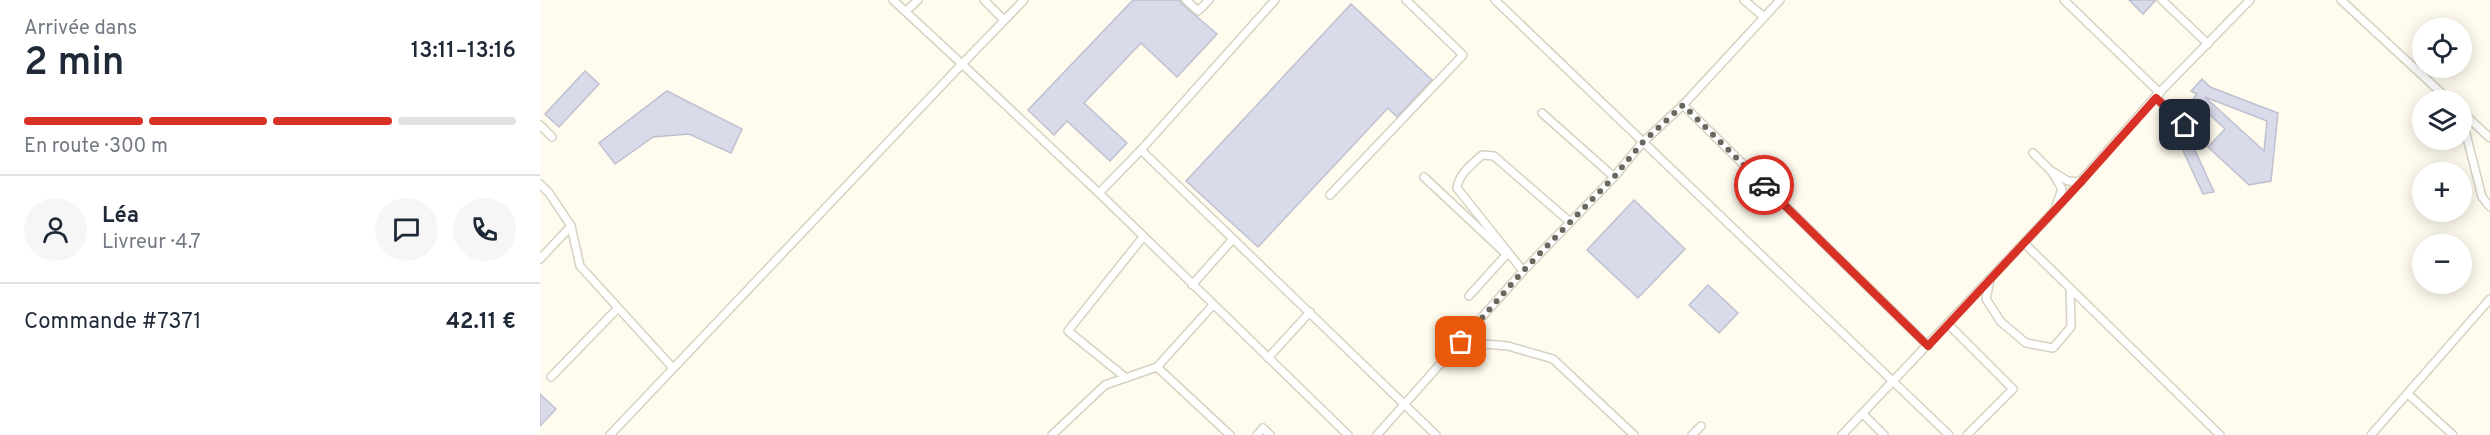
<!DOCTYPE html>
<html lang="fr">
<meta charset="utf-8">
<style>
:root{--surface:#fff;--page:#f6f6f7;--text:#1f2937;--muted:#747a83;--line:#e0e1e3;--accent:#d93025}
body{margin:0;font-family:Overpass,sans-serif;background:var(--page);color:var(--text);height:100vh;display:flex;flex-direction:column;font-size:22px;white-space:nowrap}
*{box-sizing:border-box;margin:0}
p{font-size:20px;color:var(--muted)}
.icon{flex:none;width:33px;height:33px;fill:none;stroke:currentColor;stroke-width:2;stroke-linecap:round;stroke-linejoin:round}
.map{position:relative;flex:1;overflow:hidden}
.panel{display:flex;flex-direction:column;background:var(--surface);width:540px}
.panel>*{flex:none}
.buttons{position:absolute;left:1872px;top:18px;display:grid;gap:12px}
.buttons a{display:grid;place-items:center;width:60px;height:60px;border-radius:50%;background:var(--surface);box-shadow:0 3px 15px #0003;font-size:30px}
.pin{position:absolute;display:grid;place-items:center;width:51px;height:51px;color:#fff;margin:-26px;border-radius:12px;box-shadow:0 3px 9px #0006}
.courier{position:absolute;display:grid;place-items:center;width:60px;height:60px;margin:-30px;border:4px solid #d93025;border-radius:50%;background:#fff;color:#222;box-shadow:0 2px 8px #0007}
.headline em{font-style:normal;font-weight:600}
.headline div{display:flex;flex-direction:column-reverse}
.headline{display:flex;align-items:center;justify-content:space-between;height:102px;padding:0 24px}
h1{font-size:39px;font-weight:600;line-height:45px}
.bar{display:grid;grid-template-columns:repeat(4,1fr);gap:9px 6px;align-content:center;height:72px;padding:0 24px}
.bar i{height:8px;border-radius:4px;background:var(--line)}
.bar .on{background:var(--accent)}
.bar p{grid-column:span 4}
.line{display:flex;align-items:center;gap:15px;padding:0 24px;border-top:2px solid var(--line)}
.line div{flex:1}
.round{display:grid;place-items:center;flex:none;width:63px;height:63px;border-radius:32px;background:var(--page)}
main{display:flex;flex:1;min-height:0}
.map>svg:first-child{display:block}
.building{fill:#d9daea;stroke:#bfc0d0;stroke-width:1.5;fill-rule:evenodd}
.lines{fill:none;stroke-linecap:round;stroke-linejoin:round}
.service-casing{stroke:#d6d2c2;stroke-width:10}
.service{stroke:#fff;stroke-width:7}
.done{stroke:#6a675f;stroke-width:6;stroke-dasharray:0 10.8}
.route{stroke:#d93025;stroke-width:8}
</style>
<main>
<section class="panel">
<div class="headline"><div><h1>2 min</h1><p>Arrivée dans</p></div><em>13:11–13:16</em></div>
<div class="bar"><i class="on"></i><i class="on"></i><i class="on"></i><i></i><p>En route · 300 m</p></div>
<div class="line" style="height:108px"><a class="round"><svg class="icon" aria-label="person" viewBox="0 0 24 24"><circle cx="12" cy="8" r="4"/><path d="M4 21q1-7 8-7t8 7"/></svg></a><div><b>Léa</b><p>Livreur · 4.7</p></div><a class="round"><svg class="icon" aria-label="chat" viewBox="0 0 24 24"><path d="M4 5h16v11H9l-5 4z"/></svg></a><a class="round"><svg class="icon" aria-label="phone" viewBox="0 0 24 24"><path d="M5 4h4l2 5-3 2q2 4 5 5l2-3 5 2v4C11 20 4 13 5 4z"/></svg></a></div>
<div class="line" style="height:78px"><div>Commande #7371</div><b>42.11 €</b></div>
</section>
<div class="map">
<svg width="1950" height="435" viewBox="0 0 1950 435">
<rect width="100%" height="100%" fill="#fffbee"/>
<g class="building">
<polygon points="593,0 640,0 642,4 677,34 637,77 601,43 544,103 587,143 570,161 527,121 514,135 488,110"/>
<polygon points="1589,0 1616,0 1603,14"/>
<polygon points="811,4 892,80 857,117 848,108 718,247 646,181"/>
<polygon points="45,71 59,84 19,127 5,114"/>
<path d="M 1662,79 L 1670,87 L 1738,113 L 1731,181 L 1709,185 L 1668,147 L 1685,129 L 1653,99 L 1657,94 L 1651,91 ZM 1665,97 L 1727,121 L 1724,151 Z"/>
<polygon points="127,91 202,129 191,153 149,134 113,137 75,164 59,143"/>
<polygon points="1650,140 1660,161 1674,192 1663,194 1640,144"/>
<polygon points="1094,200 1145,249 1098,298 1047,250"/>
<polygon points="1168,285 1198,313 1179,333 1149,305"/>
<polygon points="0,394 16,409 0,426"/>
</g>
<g class="lines">
<g class="service-casing">
<g id="service">
<polyline points="353,0 422,64 484,0"/>
<polyline points="444,0 464,20"/>
<polyline points="646,0 658,11 669,0"/>
<polyline points="955,0 1409,435"/>
<polyline points="1204,0 1224,17"/>
<polyline points="1524,0 1620,93"/>
<polyline points="1622,0 1668,44"/>
<polyline points="1801,0 1909,100"/>
<polyline points="366,11 378,0"/>
<polyline points="1615,97 1660,138"/>
<polyline points="1143,105 1388,346"/>
<polyline points="1922,112 1950,138"/>
<polyline points="1002,113 1074,177"/>
<polyline points="1922,118 1942,197 1950,207"/>
<polyline points="0,125 12,137"/>
<polyline points="601,150 896,435"/>
<polyline points="1493,153 1512,172 1522,189 1516,206"/>
<polyline points="1513,172 1528,181 1541,182"/>
<polyline points="884,177 964,252"/>
<polyline points="0,184 9,193 31,226 40,266 133,368"/>
<polyline points="559,193 601,150 735,0"/>
<polyline points="790,195 923,55 866,0"/>
<polyline points="1484,243 1680,435"/>
<polyline points="0,259 31,226"/>
<path d="M 983,271 L 917,188 C 919,174 931,165 942,155 L 954,156 L 1030,222"/>
<polyline points="1450,280 1446,299 1461,322 1486,343 1513,348 1531,327 1530,288"/>
<polyline points="652,285 693,239"/>
<polyline points="929,296 966,255"/>
<polyline points="1408,324 1473,389 1427,435"/>
<polyline points="921,342 968,346 1013,359 1094,435"/>
<polyline points="728,358 770,312"/>
<polyline points="617,367 673,305"/>
<polyline points="11,377 78,308"/>
<polyline points="586,378 528,331 603,237"/>
<polyline points="1868,394 1913,435"/>
<polyline points="1323,414 1344,435"/>
<polyline points="70,435 422,64 559,193 808,435"/>
<polyline points="512,435 565,385 617,367 690,435"/>
<polyline points="717,435 723,428 730,435"/>
<polyline points="837,435 983,271 1074,177 1102,143 1143,105 1240,0"/>
<polyline points="1152,435 1161,426"/>
<polyline points="1302,435 1514,211 1615,97 1710,0"/>
<polyline points="1831,435 1950,299"/>
</g>
</g>
<use href="#service" class="service"/>
</g>
<g class="lines">
<polyline class="done" points="921,342 983,271 1074,177 1102,143 1143,105 1224,185"/>
<polyline class="route" points="1224,185 1388,346 1541,182 1616,98 1645,125"/>
</g>
</svg>
<div class="buttons">
<a><svg class="icon" aria-label="locate" viewBox="0 0 24 24"><circle cx="12" cy="12" r="6"/><path d="M12 2v4M12 18v4M2 12h4M18 12h4"/></svg></a>
<a><svg class="icon" aria-label="layers" viewBox="0 0 24 24"><path d="M12 4l9 5-9 5-9-5zM3 14l9 5 9-5"/></svg></a>
<a>+</a>
<a>−</a>
</div>
<div class="pin" style="left:921px;top:342px;background:#ea580c"><svg class="icon" aria-label="bag" viewBox="0 0 24 24"><path d="M5 8h14l-1 12H6zM9 8a3 3 0 0 1 6 0"/></svg></div>
<div class="pin" style="left:1645px;top:125px;background:#1f2937"><svg class="icon" aria-label="home" viewBox="0 0 24 24"><path d="M3 11l9-7 9 7M6 9v11h12V9"/></svg></div>
<div class="courier" style="left:1224px;top:185px"><svg class="icon" aria-label="car" viewBox="0 0 24 24"><path d="M5 17H2v-5l4-1 3-4h7l3 4 3 1v5h-3M9 17h6M6 11h13"/><circle cx="7" cy="17" r="2"/><circle cx="17" cy="17" r="2"/></svg></div>
</div>
</main>
